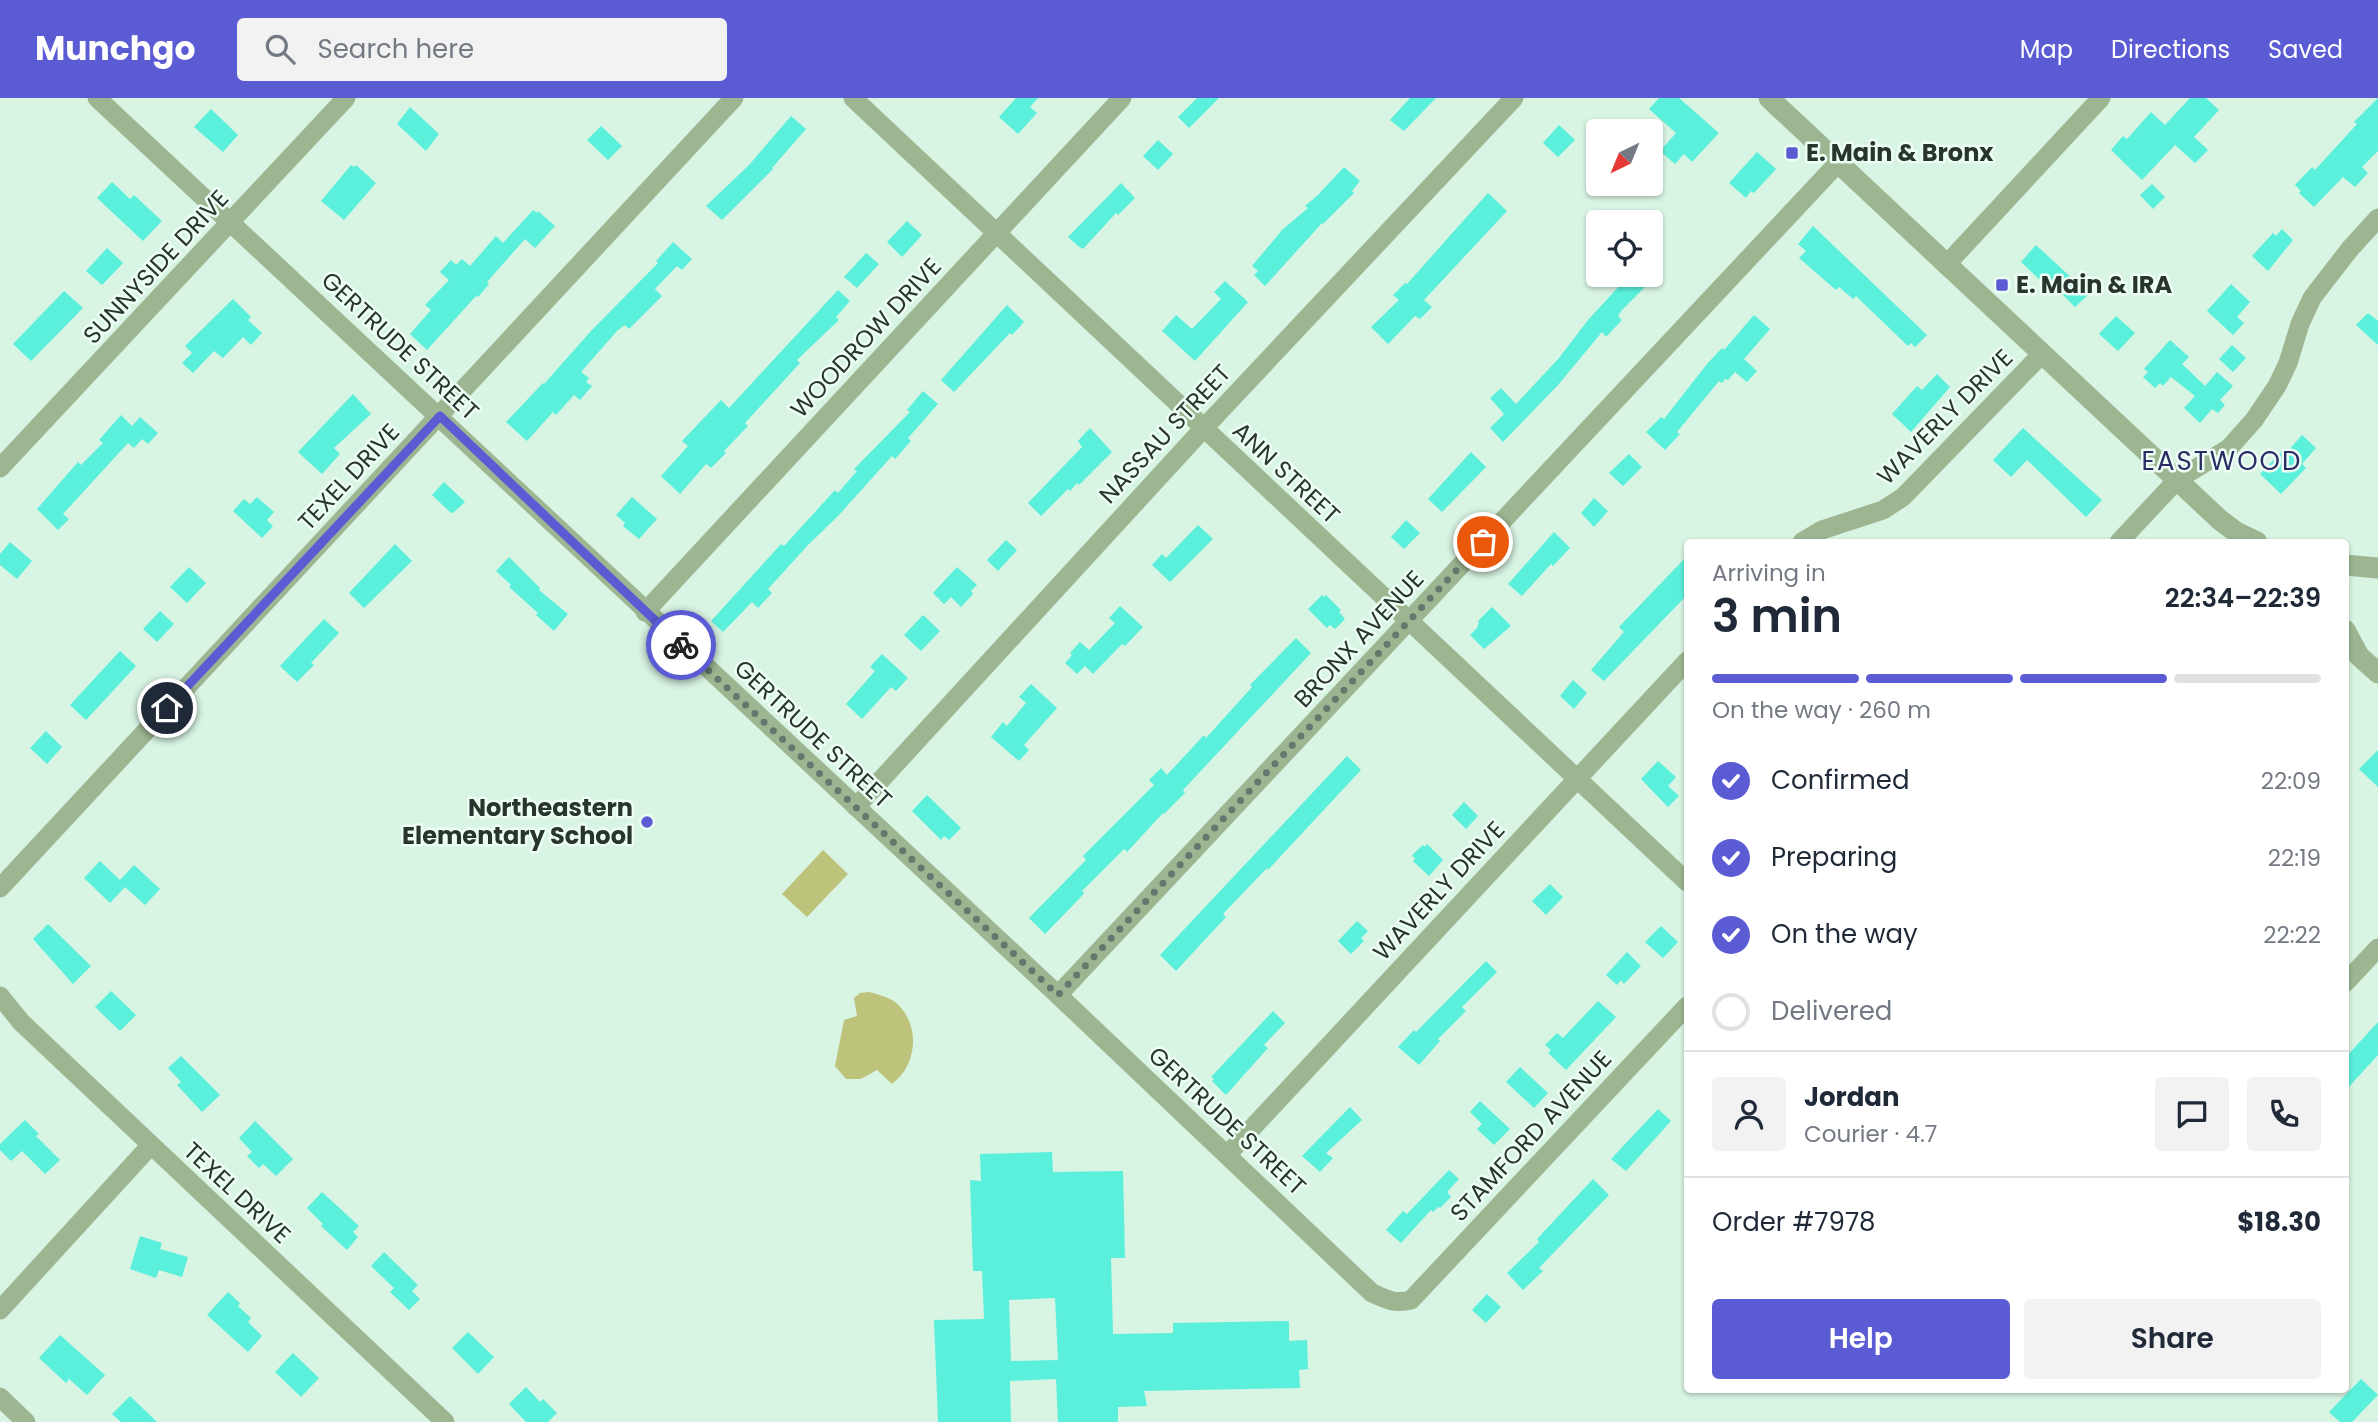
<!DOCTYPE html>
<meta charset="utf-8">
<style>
:root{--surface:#fff;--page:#f2f2f3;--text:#1f2937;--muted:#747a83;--line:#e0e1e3;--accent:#5b5cd4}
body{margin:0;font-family:Poppins,sans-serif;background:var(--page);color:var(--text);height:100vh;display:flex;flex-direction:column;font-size:26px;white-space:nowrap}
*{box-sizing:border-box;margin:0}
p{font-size:23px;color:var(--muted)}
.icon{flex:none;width:38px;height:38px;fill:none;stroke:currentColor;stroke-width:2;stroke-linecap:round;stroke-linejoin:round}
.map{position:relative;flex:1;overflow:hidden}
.details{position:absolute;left:1684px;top:441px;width:665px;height:854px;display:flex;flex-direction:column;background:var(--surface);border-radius:7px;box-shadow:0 2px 5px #0004}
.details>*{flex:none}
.needle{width:46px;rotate:223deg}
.buttons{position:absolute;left:1586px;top:21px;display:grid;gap:14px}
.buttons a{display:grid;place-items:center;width:77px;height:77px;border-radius:7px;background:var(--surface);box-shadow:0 2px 5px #0004;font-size:35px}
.pin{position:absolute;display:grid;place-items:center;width:60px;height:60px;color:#fff;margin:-30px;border:4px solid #fff;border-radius:50%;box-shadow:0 2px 7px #0007}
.courier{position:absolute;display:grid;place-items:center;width:70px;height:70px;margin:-35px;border:5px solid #5b5cd4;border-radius:50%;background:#fff;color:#222;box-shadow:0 2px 9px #0007}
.headline em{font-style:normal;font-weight:600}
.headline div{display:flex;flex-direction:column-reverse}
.headline{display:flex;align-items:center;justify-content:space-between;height:119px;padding:0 28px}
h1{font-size:46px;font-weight:600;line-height:52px}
.bar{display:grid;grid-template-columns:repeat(4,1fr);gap:10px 7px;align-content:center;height:84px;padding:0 28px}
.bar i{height:9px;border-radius:5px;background:var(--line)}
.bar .active{background:var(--accent)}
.bar p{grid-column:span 4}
.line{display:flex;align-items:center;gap:18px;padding:0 28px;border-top:2px solid var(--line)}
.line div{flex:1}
.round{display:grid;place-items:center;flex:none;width:74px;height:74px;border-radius:7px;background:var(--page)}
ol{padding:0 28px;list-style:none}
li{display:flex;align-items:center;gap:21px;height:77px}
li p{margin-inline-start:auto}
li .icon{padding:7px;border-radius:50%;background:var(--accent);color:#fff;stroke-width:4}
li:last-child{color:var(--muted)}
li i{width:38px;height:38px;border:4px solid var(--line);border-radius:50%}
.primary-button{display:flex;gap:14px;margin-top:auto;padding:14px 28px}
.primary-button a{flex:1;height:80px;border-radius:7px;background:var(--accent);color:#fff;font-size:28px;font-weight:600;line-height:80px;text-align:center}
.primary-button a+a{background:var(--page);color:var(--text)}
header{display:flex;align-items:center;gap:42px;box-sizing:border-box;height:98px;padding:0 35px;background:var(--accent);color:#fff}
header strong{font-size:33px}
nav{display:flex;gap:38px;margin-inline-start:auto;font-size:24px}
.search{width:490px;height:63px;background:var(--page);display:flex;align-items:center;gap:18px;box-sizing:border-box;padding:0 24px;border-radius:7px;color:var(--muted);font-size:26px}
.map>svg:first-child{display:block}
.green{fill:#bec37c}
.building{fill:#5af0dc;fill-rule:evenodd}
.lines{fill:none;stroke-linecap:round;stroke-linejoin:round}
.minor{stroke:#9db691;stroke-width:19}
.tertiary{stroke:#9db691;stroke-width:21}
.done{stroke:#66776d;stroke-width:7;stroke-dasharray:0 12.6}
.route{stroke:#5b5cd4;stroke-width:9}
.poi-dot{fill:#5b5cd4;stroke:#edfef4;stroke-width:2.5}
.labels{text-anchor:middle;stroke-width:5;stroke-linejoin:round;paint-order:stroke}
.poi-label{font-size:24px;font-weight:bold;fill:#29342e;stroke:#edfef4;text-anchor:start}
.street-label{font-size:24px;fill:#29342e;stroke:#edfef4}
.neighbourhood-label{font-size:26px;letter-spacing:2px;fill:#2b2c66;stroke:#edfef4}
</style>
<header>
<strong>Munchgo</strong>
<div class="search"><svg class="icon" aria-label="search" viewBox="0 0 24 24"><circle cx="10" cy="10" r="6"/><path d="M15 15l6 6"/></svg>Search here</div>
<nav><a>Map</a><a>Directions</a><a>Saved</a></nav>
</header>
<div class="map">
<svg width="2378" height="1324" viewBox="0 0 2378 1324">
<rect width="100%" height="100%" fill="#d8f4e3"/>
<g class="green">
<polygon points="823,752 848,776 807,819 782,796"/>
<path d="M 869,894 C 877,896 888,899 895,904 C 921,925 918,967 892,986 L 877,972 L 861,981 L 846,981 L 835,968 L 844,922 L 857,918 L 854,900 L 860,895 Z"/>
</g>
<g class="building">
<polygon points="1016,0 1038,0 1030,9 1037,15 1018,36 999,19"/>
<polygon points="1197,0 1219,0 1189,30 1178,19"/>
<polygon points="1410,0 1436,0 1404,33 1390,22"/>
<polygon points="1659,0 1679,0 1719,35 1692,64 1684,56 1675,66 1660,53 1676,35 1649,11"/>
<polygon points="2190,0 2206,0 2219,12 2194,39 2208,52 2195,65 2175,47 2142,82 2111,52 2123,38 2127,41 2151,14 2165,27"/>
<polygon points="2378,0 2378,53 2362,69 2368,75 2355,89 2343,79 2314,109 2299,95 2301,93 2295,87 2312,69 2315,72 2357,26 2354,24"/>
<polygon points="410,9 439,36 426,53 397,26"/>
<polygon points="211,11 238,37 223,54 194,29"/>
<polygon points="791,18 806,31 772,70 773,71 722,122 706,108 749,67"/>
<polygon points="1559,27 1575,42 1558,59 1543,45"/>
<polygon points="601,28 622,48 608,62 587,42"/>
<polygon points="1158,42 1173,56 1158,72 1143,58"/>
<polygon points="1757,54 1776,71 1754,95 1751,93 1746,100 1729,85"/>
<polygon points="351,67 354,69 356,67 376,85 344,122 321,103"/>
<polygon points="1344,69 1360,83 1352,93 1354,95 1323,126 1322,125 1265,188 1254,177 1258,173 1252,168 1282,132 1308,110 1305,108 1318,97"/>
<polygon points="112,84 130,101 134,97 162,123 143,143 97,100"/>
<polygon points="1121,85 1135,100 1118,117 1116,115 1083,151 1078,148 1068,139"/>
<polygon points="2152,86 2165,99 2153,111 2140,97"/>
<polygon points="1488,95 1507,113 1424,202 1432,209 1420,221 1415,218 1388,246 1371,229 1399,202 1393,197 1405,185 1407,186"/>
<polygon points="533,112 537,115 538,113 555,128 535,150 525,141 487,184 489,186 478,199 476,198 427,252 410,236 431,212 425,207 449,182 440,174 451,162 456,167 462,161 470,168 496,138 503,145"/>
<polygon points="907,123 922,137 902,159 887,144"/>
<polygon points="1813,128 1927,237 1915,249 1911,245 1908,248 1856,198 1853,201 1839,189 1836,192 1799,160 1806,153 1798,146"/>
<polygon points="2282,131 2293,142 2268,173 2252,158 2273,135 2276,138"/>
<polygon points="673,144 692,161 682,172 677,168 655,191 662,198 629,231 625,227 617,233 581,274 589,280 586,284 592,288 580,302 574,297 556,317 553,314 527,343 506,324 543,285 544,286 591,233 658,165 656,163"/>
<polygon points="2036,147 2089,196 2075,209 2043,177 2039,181 2021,164"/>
<polygon points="107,150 123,165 102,187 86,173"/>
<polygon points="866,155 879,166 857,190 844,179"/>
<polygon points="1613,177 1643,177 1650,184 1621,213 1618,218 1622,222 1606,239 1602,234 1558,287 1503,344 1490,330 1504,316 1490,300 1501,290 1516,306 1559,260 1588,222 1622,185"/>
<polygon points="1225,183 1248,204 1195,263 1162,233 1176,217 1192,231 1221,201 1214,194"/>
<polygon points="2231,186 2250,204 2237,219 2244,225 2233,237 2207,213"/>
<polygon points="838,192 850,203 836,219 839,222 797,262 800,265 745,325 748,328 724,353 726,355 711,370 706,366 680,396 661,378 688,348 682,343 721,302 729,310"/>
<polygon points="64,193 83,210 31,263 13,246"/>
<polygon points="233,201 251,219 248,222 262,235 251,247 243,239 223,260 214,253 193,275 182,265 192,255 185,248"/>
<polygon points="1007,207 1024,224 1012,237 1010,235 954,294 941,282"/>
<polygon points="2368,215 2378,223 2378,247 2356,227"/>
<polygon points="1754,217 1770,231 1744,261 1757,273 1747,284 1735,274 1728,282 1725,281 1722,285 1719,283 1677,334 1680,336 1665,352 1646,334 1661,319 1664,321 1707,266 1722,250 1724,252"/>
<polygon points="2116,218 2135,235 2118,253 2099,236"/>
<polygon points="2170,242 2189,259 2182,266 2205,288 2217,274 2233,288 2220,302 2225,307 2218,315 2212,311 2200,325 2184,310 2195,298 2171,279 2163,288 2160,285 2155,290 2143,279 2148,274 2144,271"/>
<polygon points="2232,247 2246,260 2233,274 2219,261"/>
<polygon points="1937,276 1950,289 1911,334 1892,316 1917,288 1922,292"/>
<polygon points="923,293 938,306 908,340 911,343 895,361 892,358 838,418 808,447 768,491 772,495 758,510 752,504 723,534 711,523 781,446 784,448 835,392 838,395 857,373 854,371 910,314 907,312"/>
<polygon points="353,296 371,316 334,350 340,356 322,376 298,354"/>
<polygon points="121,317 132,328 140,319 158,335 148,346 142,341 134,350 128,345 63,416 69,421 58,432 37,411 78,364 81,367 103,345 99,342"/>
<polygon points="1090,330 1112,354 1079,387 1077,385 1070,393 1068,391 1041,418 1028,405 1082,349 1078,343"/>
<polygon points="2023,330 2102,402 2086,419 2027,362 2011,379 1993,362"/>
<polygon points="2302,337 2316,350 2302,366 2306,370 2281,396 2260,376 2285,350 2288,353"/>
<polygon points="1471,354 1486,369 1442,414 1428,401"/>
<polygon points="1629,356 1642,369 1623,388 1609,375"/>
<polygon points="444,384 465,404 454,414 451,415 432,397"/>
<polygon points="257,399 274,414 267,422 273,428 262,440 233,413 244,401 250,406"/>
<polygon points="632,399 657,421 639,441 623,428 625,425 616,417"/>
<polygon points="1594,400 1608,413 1594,429 1581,415"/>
<polygon points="1406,422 1420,435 1404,451 1391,439"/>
<polygon points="1198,427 1213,441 1170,484 1152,467 1162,456 1166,460"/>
<polygon points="1554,434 1570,450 1553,468 1551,466 1522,498 1508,486"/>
<polygon points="1006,442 1017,452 998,473 987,462"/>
<polygon points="10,444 32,463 17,481 0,467 0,456"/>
<polygon points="395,446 412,463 364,510 349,495"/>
<polygon points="1687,458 1687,497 1604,583 1591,572 1624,534 1619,529"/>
<polygon points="509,459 540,490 539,492 568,516 554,533 536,517 538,515 509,489 511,487 496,473"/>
<polygon points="189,469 206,485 187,505 170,489"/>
<polygon points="957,469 977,487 971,493 973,496 961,509 951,499 944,506 933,495"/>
<polygon points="1322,497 1324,499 1326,497 1341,512 1339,514 1345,521 1335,531 1330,527 1327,530 1308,511"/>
<polygon points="1120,508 1143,529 1125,548 1122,546 1093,576 1085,568 1077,576 1065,565 1072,557 1070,555 1080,544 1089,552 1115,525 1109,520"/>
<polygon points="1492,509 1511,528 1484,551 1470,537 1477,530 1479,525 1478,523"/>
<polygon points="160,513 174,526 157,544 143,531"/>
<polygon points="923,517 940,533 921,553 904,537"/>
<polygon points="324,521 339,535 311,565 314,567 297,584 280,568"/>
<polygon points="1296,540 1311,555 1183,692 1185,695 1164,716 1163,715 1127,754 1124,751 1082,793 1084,795 1079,801 1045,836 1029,820 1086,762 1083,758 1154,687 1149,682 1161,670 1167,677 1204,637 1206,640 1252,589 1250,587"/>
<polygon points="120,553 136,568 86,622 70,607"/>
<polygon points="882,556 908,580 896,593 891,589 862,621 846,606 875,573 870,569"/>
<polygon points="1573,582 1587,595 1574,611 1560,598"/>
<polygon points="1031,586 1057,610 1024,647 1029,652 1019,663 991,639 1003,624 1007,628 1026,605 1019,599"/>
<polygon points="46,633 62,649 47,666 30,650"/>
<polygon points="2378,652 2378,689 2359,671"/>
<polygon points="1347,658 1361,672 1268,772 1267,770 1223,816 1226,819 1176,873 1160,857"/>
<polygon points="1658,663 1676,679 1668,688 1679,698 1668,709 1641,681"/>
<polygon points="927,697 961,730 949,742 944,738 941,742 912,713"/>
<polygon points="1464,704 1478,718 1466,731 1452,717"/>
<polygon points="1427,746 1443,762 1429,778 1413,763 1415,761 1412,757 1423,747 1425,749"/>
<polygon points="100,763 120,782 134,767 160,791 145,807 125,789 110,805 84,780"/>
<polygon points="1550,786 1563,799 1546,817 1532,803"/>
<polygon points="1357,823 1368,833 1361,840 1364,843 1351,856 1338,843"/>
<polygon points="48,826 91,868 73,886 33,841"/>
<polygon points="1661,828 1678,844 1663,860 1645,844"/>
<polygon points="1627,854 1641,868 1624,886 1621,882 1617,887 1606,877"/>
<polygon points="1486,863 1497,874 1462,909 1466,913 1438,941 1440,943 1419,967 1398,949 1414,932 1416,934"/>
<polygon points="111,893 136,917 120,933 95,909"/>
<polygon points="1598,903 1616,919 1566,972 1548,955 1551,952 1545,947 1557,935 1563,940"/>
<polygon points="1273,913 1285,925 1264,947 1268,950 1226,997 1212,983 1214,981 1211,979"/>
<polygon points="2378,924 2378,957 2345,993 2345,960"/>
<polygon points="181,958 220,997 202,1014 177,987 181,984 168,970"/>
<polygon points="1520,969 1548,995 1534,1010 1506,984"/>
<polygon points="1480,1003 1510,1031 1494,1047 1477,1031 1482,1026 1470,1014"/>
<polygon points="1350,1009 1362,1022 1326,1055 1333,1060 1320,1074 1302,1058"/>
<polygon points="1658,1011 1671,1023 1626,1073 1611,1061"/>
<polygon points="25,1022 39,1036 36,1038 60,1062 45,1076 22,1053 11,1063 0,1052 0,1046"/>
<polygon points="255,1023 293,1061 276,1078 263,1066 259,1070 247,1058 252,1054 239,1040"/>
<path d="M 1052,1054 L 1053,1074 L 1123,1073 L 1125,1160 L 1111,1160 L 1113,1236 L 1173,1235 L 1173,1225 L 1289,1223 L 1289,1243 L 1307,1242 L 1308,1271 L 1299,1272 L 1300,1290 L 1144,1293 L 1147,1308 L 1118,1309 L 1118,1324 L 1058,1324 L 1056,1281 L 1010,1283 L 1011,1324 L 938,1324 L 934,1222 L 984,1221 L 982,1173 L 973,1173 L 970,1082 L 981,1083 L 980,1056 ZM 1055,1200 L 1058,1262 L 1011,1263 L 1009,1202 Z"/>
<polygon points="1449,1072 1459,1081 1447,1094 1451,1099 1440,1110 1438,1109 1433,1114 1431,1112 1401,1145 1386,1132 1403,1113 1407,1116"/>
<polygon points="1593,1081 1609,1097 1539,1170 1543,1173 1523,1192 1507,1175 1539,1144 1537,1141"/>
<polygon points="322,1094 359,1128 353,1134 358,1139 347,1152 321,1128 323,1126 307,1110"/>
<polygon points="140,1138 162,1145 160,1151 188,1159 182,1179 159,1172 156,1180 130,1171"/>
<polygon points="384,1154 418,1187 412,1193 420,1201 409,1212 390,1194 394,1190 371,1168"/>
<polygon points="228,1194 240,1205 238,1208 251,1220 248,1224 262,1238 248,1254 207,1217"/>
<polygon points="1487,1196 1501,1209 1486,1225 1472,1212"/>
<polygon points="468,1234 494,1259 478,1276 452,1250"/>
<polygon points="60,1237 105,1277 87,1297 69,1281 66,1285 39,1260"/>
<polygon points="293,1255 319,1280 301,1299 275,1274"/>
<polygon points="2361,1281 2378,1297 2352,1324 2340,1324 2329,1314"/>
<polygon points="526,1289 540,1304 543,1301 557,1315 548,1324 526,1324 509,1306"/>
<polygon points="130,1298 157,1324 121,1324 112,1316"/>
</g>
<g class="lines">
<g class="minor">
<path d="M 97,0 L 1058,897 L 1372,1195 C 1387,1202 1395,1206 1411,1202 L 1687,908"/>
<polyline points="853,0 1687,784"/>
<polyline points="1946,167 2101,0"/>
<polyline points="0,370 346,0"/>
<polyline points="1802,444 1822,432 1883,412 1903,399 2042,256"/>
<polyline points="2119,444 2177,382 2229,350 2254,322 2277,288 2288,265 2300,226 2312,200 2349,152 2378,120"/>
<polyline points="645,514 1122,0"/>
<polyline points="856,709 1203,331 1514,0"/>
<polyline points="0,790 734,0"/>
<polyline points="2345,885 2378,850"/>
<polyline points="1058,897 1838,65"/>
<polyline points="0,898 21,924 445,1324"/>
<polyline points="1227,1057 1687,563"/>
<polyline points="0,1212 151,1047"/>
<polyline points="0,1299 26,1324"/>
</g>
<g class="tertiary">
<polyline points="1769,0 2220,422 2236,434 2257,444"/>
<polyline points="2345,467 2378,470"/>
<polyline points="2345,532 2359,558 2378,575"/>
</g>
</g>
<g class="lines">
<polyline class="done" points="681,547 1058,897 1483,444"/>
<polyline class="route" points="167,610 440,318 681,547"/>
</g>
<g class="poi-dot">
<rect x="1785" y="48" width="14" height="14" rx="3.5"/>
<rect x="1995" y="180" width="14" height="14" rx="3.5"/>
<circle cx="647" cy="724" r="7"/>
</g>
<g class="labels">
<g class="poi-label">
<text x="1806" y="63">E. Main &amp; Bronx</text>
<text x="2016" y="195">E. Main &amp; IRA</text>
<text x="633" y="718" text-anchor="end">Northeastern<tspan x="633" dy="28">Elementary School</tspan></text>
</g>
<g class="street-label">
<text transform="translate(156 169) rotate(-47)" y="8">SUNNYSIDE DRIVE</text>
<text transform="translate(866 240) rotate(-47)" y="8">WOODROW DRIVE</text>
<text transform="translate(400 248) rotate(43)" y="8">GERTRUDE STREET</text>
<text transform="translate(1945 319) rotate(-45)" y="8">WAVERLY DRIVE</text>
<text transform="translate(1165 336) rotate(-47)" y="8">NASSAU STREET</text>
<text transform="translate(1286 375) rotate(43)" y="8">ANN STREET</text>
<text transform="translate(349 379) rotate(-47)" y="8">TEXEL DRIVE</text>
<text transform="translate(1359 541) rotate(-47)" y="8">BRONX AVENUE</text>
<text transform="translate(813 636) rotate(43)" y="8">GERTRUDE STREET</text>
<text transform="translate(1439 793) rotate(-47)" y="8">WAVERLY DRIVE</text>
<text transform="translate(1227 1023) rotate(43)" y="8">GERTRUDE STREET</text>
<text transform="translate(1531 1038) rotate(-47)" y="8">STAMFORD AVENUE</text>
<text transform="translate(237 1095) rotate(43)" y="8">TEXEL DRIVE</text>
</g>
<g class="neighbourhood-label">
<text x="2222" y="372">EASTWOOD</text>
</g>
</g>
</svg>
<div class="buttons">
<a><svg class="needle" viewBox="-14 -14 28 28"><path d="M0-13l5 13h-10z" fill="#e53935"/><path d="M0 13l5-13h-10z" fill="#747a83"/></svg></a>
<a><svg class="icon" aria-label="locate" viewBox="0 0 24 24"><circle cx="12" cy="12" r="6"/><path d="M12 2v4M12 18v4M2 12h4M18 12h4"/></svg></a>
</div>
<div class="pin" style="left:1483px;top:444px;background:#ea580c"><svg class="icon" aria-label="bag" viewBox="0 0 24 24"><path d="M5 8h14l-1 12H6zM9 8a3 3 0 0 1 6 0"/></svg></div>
<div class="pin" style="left:167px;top:610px;background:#1f2937"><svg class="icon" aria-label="home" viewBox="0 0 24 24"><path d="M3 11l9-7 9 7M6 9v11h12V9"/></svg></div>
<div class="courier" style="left:681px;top:547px"><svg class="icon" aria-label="bike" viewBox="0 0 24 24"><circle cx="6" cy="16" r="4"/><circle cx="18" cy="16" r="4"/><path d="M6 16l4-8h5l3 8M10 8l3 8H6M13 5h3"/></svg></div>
<section class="details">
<div class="headline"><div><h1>3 min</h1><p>Arriving in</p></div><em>22:34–22:39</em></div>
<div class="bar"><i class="active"></i><i class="active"></i><i class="active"></i><i></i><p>On the way · 260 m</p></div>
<ol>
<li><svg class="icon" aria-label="check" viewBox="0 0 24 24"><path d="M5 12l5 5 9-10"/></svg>Confirmed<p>22:09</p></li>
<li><svg class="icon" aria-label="check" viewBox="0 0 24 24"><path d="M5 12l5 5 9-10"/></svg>Preparing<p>22:19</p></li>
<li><svg class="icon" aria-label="check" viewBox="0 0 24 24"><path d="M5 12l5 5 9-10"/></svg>On the way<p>22:22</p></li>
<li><i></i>Delivered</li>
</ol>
<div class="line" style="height:126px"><a class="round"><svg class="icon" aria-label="person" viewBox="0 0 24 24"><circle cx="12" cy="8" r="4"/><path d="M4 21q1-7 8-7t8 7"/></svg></a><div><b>Jordan</b><p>Courier · 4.7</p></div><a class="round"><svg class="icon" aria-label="chat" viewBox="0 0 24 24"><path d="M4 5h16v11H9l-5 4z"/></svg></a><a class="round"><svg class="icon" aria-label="phone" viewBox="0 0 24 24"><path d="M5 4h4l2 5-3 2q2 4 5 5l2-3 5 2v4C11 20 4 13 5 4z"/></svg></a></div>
<div class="line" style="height:91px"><div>Order #7978</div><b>$18.30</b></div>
<div class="primary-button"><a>Help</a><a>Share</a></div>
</section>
</div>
